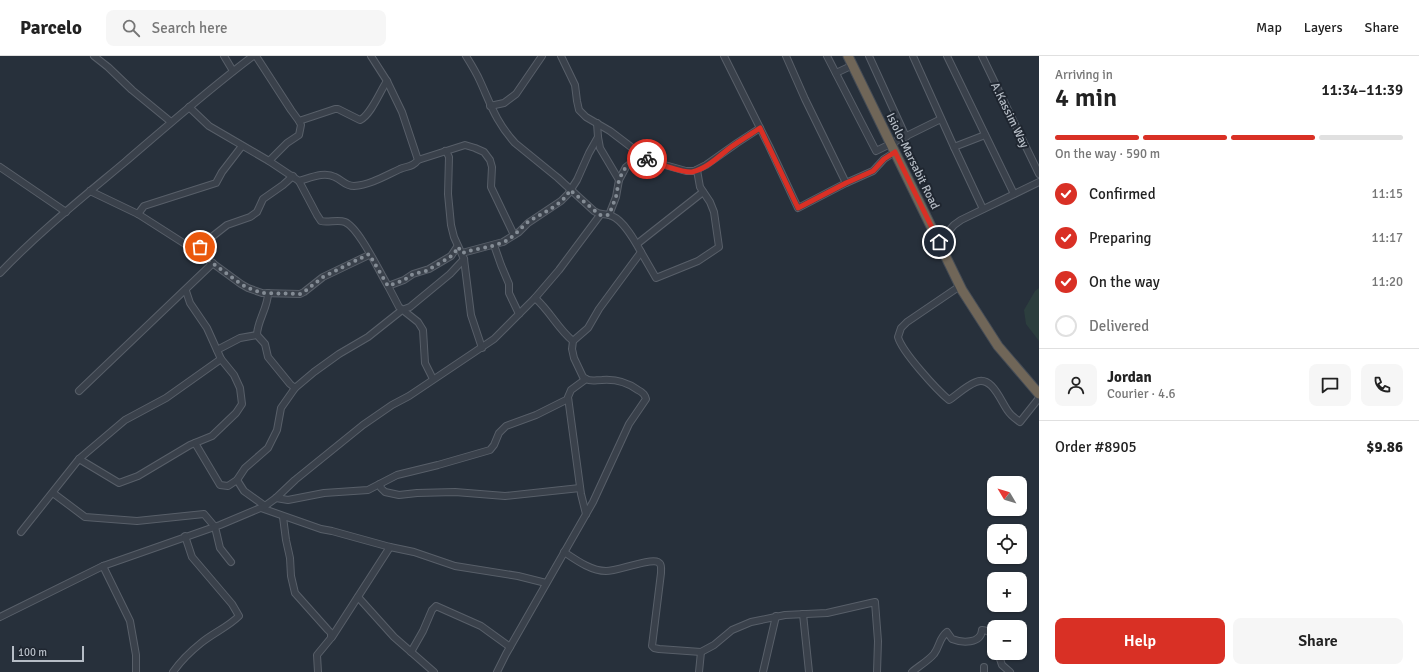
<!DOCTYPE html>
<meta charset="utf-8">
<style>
:root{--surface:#fff;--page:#f6f6f6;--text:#222;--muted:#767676;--line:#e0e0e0;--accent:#d93025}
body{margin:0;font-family:Signika,sans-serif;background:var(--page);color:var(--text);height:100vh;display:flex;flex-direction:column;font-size:15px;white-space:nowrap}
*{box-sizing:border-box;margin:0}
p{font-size:13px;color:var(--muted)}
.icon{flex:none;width:22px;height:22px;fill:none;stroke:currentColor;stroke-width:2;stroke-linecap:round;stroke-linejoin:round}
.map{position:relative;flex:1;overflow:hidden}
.drawer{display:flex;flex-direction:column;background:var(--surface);width:380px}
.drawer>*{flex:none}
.needle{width:26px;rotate:308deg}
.controls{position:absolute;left:987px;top:420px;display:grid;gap:8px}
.controls a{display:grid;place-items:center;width:40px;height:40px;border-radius:8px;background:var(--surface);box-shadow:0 1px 3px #0004;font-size:20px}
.scale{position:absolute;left:12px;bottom:10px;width:72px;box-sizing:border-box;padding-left:4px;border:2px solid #b6bdc6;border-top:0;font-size:11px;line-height:14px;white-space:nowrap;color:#b6bdc6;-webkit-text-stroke:3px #1f2630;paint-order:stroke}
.pin{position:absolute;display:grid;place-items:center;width:34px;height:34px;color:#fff;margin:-17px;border:2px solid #fff;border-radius:50%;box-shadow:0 1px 4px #0007}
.courier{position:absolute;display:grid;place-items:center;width:40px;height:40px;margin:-20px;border:3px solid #d93025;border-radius:50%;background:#fff;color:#222;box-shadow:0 1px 5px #0007}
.overview em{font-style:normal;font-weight:600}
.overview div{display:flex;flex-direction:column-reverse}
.overview{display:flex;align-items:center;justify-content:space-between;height:68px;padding:0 16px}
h1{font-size:26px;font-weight:600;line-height:30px}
.bar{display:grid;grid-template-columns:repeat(4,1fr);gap:6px 4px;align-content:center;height:48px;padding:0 16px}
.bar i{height:5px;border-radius:3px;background:var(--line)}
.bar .active{background:var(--accent)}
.bar p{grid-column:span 4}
.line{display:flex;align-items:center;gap:10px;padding:0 16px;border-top:1px solid var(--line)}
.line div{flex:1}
.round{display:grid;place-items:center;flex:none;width:42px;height:42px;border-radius:8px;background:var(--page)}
ol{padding:0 16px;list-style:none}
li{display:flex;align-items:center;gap:12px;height:44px}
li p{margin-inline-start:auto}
li .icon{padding:4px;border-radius:50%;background:var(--accent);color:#fff;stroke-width:4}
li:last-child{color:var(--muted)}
li i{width:22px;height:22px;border:2px solid var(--line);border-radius:50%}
.button{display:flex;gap:8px;margin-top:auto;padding:8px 16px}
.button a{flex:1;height:46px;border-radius:8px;background:var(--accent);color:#fff;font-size:16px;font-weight:600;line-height:46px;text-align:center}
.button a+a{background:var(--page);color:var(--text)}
header{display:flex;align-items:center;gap:24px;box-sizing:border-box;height:56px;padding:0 20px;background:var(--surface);border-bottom:1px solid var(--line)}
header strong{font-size:19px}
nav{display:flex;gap:22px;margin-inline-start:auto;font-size:14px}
.search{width:280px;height:36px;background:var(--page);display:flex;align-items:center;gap:10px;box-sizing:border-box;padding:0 14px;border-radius:8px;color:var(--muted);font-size:15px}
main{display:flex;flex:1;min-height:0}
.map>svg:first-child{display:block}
.green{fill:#2c3e3e}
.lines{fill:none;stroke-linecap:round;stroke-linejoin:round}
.minor-casing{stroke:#585f69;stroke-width:8}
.highway-casing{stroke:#454c56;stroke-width:11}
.minor{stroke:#3a414b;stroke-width:6}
.highway{stroke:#706658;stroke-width:9}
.done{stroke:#848c95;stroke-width:4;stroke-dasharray:0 7.2}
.route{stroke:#d93025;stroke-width:5}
.labels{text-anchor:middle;stroke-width:4;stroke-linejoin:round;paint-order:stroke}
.street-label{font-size:12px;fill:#b6bdc6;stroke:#1f2630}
</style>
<header>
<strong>Parcelo</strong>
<div class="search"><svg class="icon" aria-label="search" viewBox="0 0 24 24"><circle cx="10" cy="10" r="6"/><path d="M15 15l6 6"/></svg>Search here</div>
<nav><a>Map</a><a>Layers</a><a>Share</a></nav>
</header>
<main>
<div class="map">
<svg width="1039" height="616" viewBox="0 0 1039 616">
<rect width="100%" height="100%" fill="#27303b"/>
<polygon class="green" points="1039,232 1039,285 1026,268 1024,254 1035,235"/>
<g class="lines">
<g class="minor-casing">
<g id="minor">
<polyline points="94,0 108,11 132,34 171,66"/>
<polyline points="224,0 233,15"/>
<polyline points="256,0 291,54 299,65 301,69 299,79 287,87 269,105"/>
<path d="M 466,0 C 471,8 476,16 480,25 C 491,49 496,66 515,87 L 558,122 L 594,155 C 601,160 605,157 612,160 C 624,165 635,185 641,196 L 599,253 L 588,272 L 573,285 L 572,293 L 574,302 L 583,321 L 586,323 C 591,326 596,324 602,324 C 615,323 627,326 638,334 C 642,336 645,338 646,343 L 629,368 L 593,446 L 506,598 L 497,616"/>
<polyline points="561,0 575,29 577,45 579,54 586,61 610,75 639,97 654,106 686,115 694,115 706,109 737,87 760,72"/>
<polyline points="724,0 769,90 798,152 846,127 873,115 884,103 895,96"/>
<polyline points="786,0 805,43 846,127"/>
<polyline points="827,0 876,95 941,63"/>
<polyline points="869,0 906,81"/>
<polyline points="913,0 954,91 983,153"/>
<polyline points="947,0 1014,138"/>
<polyline points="982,0 1039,118"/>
<polyline points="836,17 853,9"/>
<polyline points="490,50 504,47 516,38 542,0"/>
<path d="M 189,51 L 209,70 L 269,105 L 299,125 L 317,159 L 321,165 C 328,167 338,163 345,166 C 359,172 379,215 388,230"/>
<path d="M 299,65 L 335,53 L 338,53 L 360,64 C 371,59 380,35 387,25"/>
<polyline points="598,81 600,92 619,124 616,141 609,159"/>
<polyline points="954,91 985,79"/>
<polyline points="445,95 447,97 449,101 448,138 451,169 454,181 464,203 471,259 482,292"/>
<polyline points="418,104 465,89 475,92 484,96 490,104 492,111 491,131 514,179"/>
<polyline points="0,111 66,156"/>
<polyline points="619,124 626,111 641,99"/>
<path d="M 299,125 C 310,122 324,115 335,121 C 342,124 345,130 354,130 C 370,129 385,120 400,113 C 407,110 413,111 418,104 L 402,56 L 387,25 L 371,0"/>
<polyline points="90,135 138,158 196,195 241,228 248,232 262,237 300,238 304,236 323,221 369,199"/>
<polyline points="138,158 144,150 216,127 222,116 242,90"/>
<polyline points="939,186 954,169 961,164 1039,126"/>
<polyline points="637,188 703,136"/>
<polyline points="494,189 501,209 509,228 509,237 519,258"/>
<polyline points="196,195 204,187 227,169 250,161 257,156 263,143 283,129 293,120"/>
<polyline points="641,196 656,222 698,205 719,191 714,156 710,146 700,131 697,114"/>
<polyline points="462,197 503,186 519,176 528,167 561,145 568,138 577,124 589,97 598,81 597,67"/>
<path d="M 0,217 C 38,177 82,142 125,106 C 167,70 209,33 253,0"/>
<path d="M 960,230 L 907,266 L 901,272 L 898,281 C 902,296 937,334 949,344 C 958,338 966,330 976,326 C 992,319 1001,346 1008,355 C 1011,360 1016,363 1020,366 L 1039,342"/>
<path d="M 535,242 C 550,255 558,273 573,285"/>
<path d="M 257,279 C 257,265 268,252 268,237"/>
<polyline points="217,294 240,282 257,279 265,288 268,301 290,328 295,332"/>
<polyline points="433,323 425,307 423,274 418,266 399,251 388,230 404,224 413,218 429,213 451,200 457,191"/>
<polyline points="79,335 213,207"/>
<polyline points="195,387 220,429 228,430 237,424 245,412 268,392 277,374 281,352 295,332 314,316 339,298 368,281 402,254 410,251 450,218 464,203"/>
<polyline points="79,403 119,427 138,420 190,389 212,380 236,357 242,348 240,332 234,319 221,303 207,272 190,247 186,235"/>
<polyline points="237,424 244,435 265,450"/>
<polyline points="380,428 381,432 385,436 399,439 417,437 455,436 505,440 580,432"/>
<polyline points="53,437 85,461 137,465 204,458 215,471 220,492 231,506"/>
<polyline points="276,442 288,444 324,437 368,434 397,419 438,409 490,394 494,389 499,377 506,370 536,359 568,343"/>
<polyline points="261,452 321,473 332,475 390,491 414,496 455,510 518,520 546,527"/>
<polyline points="586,458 581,438 568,341 571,334 586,323"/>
<polyline points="283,461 286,484 290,502 291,520 295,537 328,574 331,577 331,582 317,599 318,616"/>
<polyline points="21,476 79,403 125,364 166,342 221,303"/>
<path d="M 564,496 C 576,504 591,515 606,515 C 617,515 650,502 658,506 C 662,508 661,513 661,517 L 652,590 L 654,592 L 659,593 L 701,596"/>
<polyline points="103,510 130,565 136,599 136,616"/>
<polyline points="358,541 394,581 434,616"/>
<polyline points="803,558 809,616"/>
<polyline points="0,561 103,510 220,469 265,450 276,442 295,424 363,369 392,349 409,340 494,283 535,242 559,214 600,159"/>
<polyline points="332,581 390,491"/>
<polyline points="411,596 423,575 432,554 436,550 481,570 510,591"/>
<polyline points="998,597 1002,609 1010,616"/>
<path d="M 173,616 C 180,606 191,595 201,587 C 213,577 228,571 239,560 L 232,548 L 192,501 L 185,480"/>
<polyline points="699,616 701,596 714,589 732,574 751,566 785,559 827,557 875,546 878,585 877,616"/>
<polyline points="763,616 776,560"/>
<path d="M 912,616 C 919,610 928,605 934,598 C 940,590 939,582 947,576 L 952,583 C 962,587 981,588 982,574 C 990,575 992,577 994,584"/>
<polyline points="984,616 984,611"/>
</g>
</g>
<g class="highway-casing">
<polyline id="highway" points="848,0 962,234 998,290 1039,338"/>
</g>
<use href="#minor" class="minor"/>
<use href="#highway" class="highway"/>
</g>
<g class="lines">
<path class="done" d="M 200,191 L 196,195 L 241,228 L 248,232 L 262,237 L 300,238 L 304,236 L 323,221 L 369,198 L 388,230 L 404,224 L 413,218 L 426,215 L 447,203 L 454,198 L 458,191 L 462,197 C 474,193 489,192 501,187 C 513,183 519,173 528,166 C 543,156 562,150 570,134 L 600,159 L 609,159 L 616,141 L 619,124 L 623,115 L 629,108 L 641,99 L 647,103"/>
<path class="route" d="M 647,103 C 655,107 684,117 692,116 C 707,113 720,99 731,91 C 741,84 751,78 760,72 L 798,152 L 846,127 L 873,115 L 884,103 L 895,96 L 939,186"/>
</g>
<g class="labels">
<g class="street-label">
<text transform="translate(1010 59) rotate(64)" y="4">A.Kassim Way</text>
<text transform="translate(913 105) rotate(64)" y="4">Isiolo-Marsabit Road</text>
</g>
</g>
</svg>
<div class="controls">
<a><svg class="needle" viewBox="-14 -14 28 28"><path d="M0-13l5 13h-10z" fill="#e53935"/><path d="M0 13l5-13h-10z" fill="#767676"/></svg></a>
<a><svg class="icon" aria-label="locate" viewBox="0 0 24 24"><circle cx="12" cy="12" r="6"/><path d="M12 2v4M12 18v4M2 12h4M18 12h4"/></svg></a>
<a>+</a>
<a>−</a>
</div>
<div class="scale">100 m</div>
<div class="pin" style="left:200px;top:191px;background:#ea580c"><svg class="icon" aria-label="bag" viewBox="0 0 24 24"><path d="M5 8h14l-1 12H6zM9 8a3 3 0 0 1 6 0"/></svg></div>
<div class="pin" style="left:939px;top:186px;background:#1f2937"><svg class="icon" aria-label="home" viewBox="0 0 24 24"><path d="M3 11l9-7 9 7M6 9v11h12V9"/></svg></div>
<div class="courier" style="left:647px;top:103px"><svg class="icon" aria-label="bike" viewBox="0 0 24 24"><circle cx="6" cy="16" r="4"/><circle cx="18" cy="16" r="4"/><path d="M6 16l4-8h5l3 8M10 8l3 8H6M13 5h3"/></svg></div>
</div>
<section class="drawer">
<div class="overview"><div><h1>4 min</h1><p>Arriving in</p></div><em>11:34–11:39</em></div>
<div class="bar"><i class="active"></i><i class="active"></i><i class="active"></i><i></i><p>On the way · 590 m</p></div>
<ol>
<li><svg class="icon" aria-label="check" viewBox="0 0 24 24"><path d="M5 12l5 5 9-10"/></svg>Confirmed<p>11:15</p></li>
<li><svg class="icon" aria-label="check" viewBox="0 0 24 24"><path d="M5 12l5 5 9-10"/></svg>Preparing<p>11:17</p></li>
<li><svg class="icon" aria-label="check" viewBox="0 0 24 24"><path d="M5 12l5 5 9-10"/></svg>On the way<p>11:20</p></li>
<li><i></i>Delivered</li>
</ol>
<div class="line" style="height:72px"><a class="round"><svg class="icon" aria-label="person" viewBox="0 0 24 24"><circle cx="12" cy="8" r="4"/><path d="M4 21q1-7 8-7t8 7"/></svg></a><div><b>Jordan</b><p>Courier · 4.6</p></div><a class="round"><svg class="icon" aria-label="chat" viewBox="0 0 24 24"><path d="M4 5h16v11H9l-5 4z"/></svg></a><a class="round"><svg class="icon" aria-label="phone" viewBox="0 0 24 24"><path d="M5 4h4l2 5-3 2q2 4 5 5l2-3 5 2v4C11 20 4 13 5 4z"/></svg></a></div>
<div class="line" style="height:52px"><div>Order #8905</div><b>$9.86</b></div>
<div class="button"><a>Help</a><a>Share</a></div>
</section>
</main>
